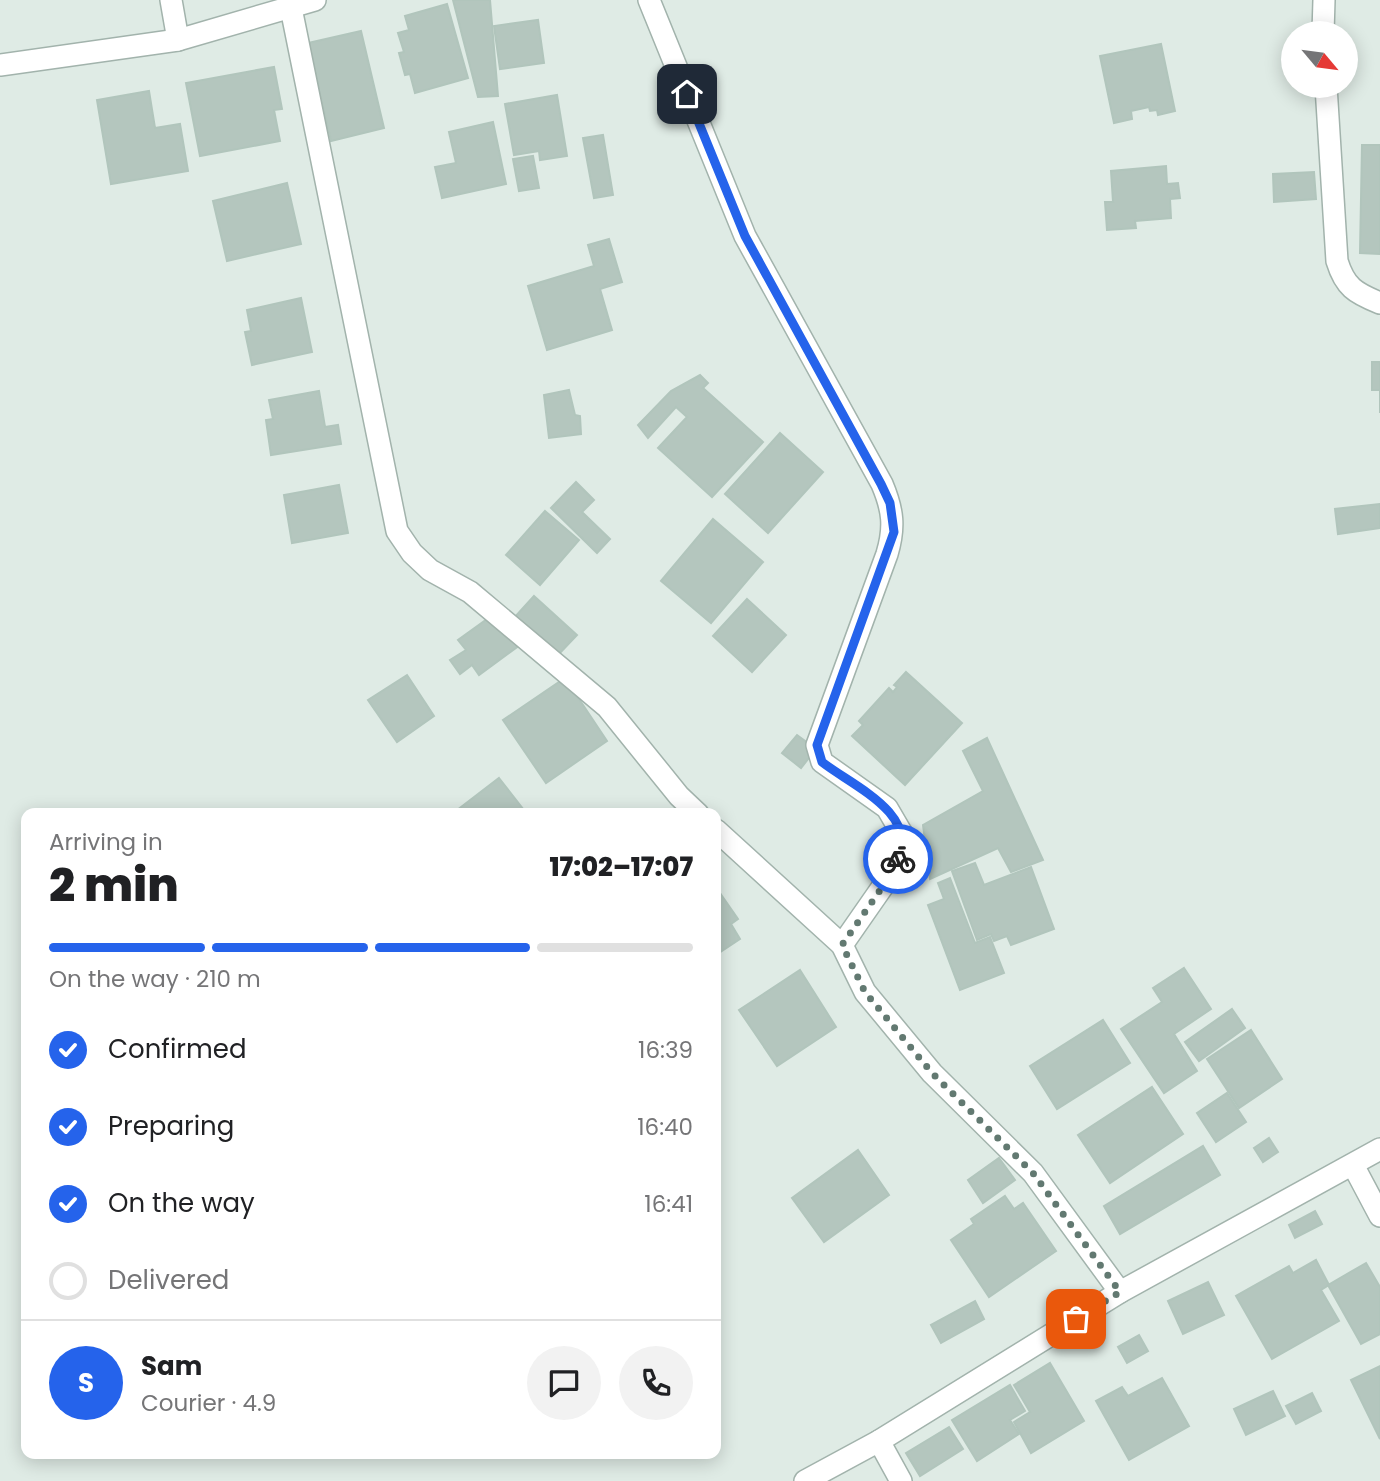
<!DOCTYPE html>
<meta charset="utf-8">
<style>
:root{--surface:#fff;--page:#f2f2f2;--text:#202124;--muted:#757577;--line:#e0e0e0;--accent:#2563eb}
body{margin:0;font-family:Poppins,sans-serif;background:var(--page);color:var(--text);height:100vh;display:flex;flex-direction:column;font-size:26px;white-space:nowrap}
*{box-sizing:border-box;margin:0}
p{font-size:23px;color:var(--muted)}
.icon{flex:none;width:38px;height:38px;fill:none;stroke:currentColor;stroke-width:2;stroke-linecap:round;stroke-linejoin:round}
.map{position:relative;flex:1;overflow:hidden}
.sheet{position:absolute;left:21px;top:808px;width:700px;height:651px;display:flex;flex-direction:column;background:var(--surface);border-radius:14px;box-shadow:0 4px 18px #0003}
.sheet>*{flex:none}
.needle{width:46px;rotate:119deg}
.controls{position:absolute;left:1281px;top:21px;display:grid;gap:14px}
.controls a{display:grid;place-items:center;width:77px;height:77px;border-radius:50%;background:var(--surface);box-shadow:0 4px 18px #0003;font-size:35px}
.pin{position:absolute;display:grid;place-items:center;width:60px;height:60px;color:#fff;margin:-30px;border-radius:14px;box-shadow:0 4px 10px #0006}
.courier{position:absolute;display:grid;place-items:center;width:70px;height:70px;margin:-35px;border:5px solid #2563eb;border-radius:50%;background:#fff;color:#222;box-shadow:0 2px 9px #0007}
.head em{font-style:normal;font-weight:800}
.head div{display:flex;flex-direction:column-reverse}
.head{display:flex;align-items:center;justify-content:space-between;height:119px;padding:0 28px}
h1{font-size:46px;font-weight:800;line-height:52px}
.bar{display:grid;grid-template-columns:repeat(4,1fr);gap:10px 7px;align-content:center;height:84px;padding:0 28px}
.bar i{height:9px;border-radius:5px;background:var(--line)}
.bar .current{background:var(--accent)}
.bar p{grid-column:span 4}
.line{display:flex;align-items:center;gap:18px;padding:0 28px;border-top:2px solid var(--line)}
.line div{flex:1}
.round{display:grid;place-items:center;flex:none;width:74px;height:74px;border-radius:37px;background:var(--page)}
ol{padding:0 28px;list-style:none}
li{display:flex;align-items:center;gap:21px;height:77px}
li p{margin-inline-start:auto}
li .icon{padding:7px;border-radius:50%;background:var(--accent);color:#fff;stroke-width:4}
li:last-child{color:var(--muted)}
li i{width:38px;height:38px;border:4px solid var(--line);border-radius:50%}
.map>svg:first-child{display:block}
.building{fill:#b4c6be;stroke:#b1c5bc;stroke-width:2}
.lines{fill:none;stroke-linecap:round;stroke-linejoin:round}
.minor-casing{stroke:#a2b3ac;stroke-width:24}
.tertiary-casing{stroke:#a2b3ac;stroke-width:24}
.minor{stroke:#fff;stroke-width:21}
.tertiary{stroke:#fff;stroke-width:21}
.done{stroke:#627971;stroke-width:7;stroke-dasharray:0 12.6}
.route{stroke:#2563eb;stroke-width:9}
</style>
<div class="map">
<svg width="1380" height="1481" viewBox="0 0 1380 1481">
<rect width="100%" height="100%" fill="#dfebe5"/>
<g class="building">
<polygon points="453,0 490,0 498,96 478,97"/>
<polygon points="447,4 468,78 415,93 410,74 405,75 399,53 404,52 398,33 409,30 405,16"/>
<polygon points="538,20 544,63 500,69 494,26"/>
<polygon points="361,31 384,128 331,141 308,43"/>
<polygon points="1161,44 1175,111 1158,115 1157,110 1150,111 1149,107 1131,111 1132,119 1114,123 1100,56"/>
<polygon points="274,67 282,109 274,110 280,141 200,156 186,83"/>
<polygon points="149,91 155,128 180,124 188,171 111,184 97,100"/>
<polygon points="557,95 567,156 540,160 539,151 514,155 505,104"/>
<polygon points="493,122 506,184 442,198 435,167 456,163 449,132"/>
<polygon points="603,135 613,195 594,198 583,138"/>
<polygon points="1362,145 1380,145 1380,254 1360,253"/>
<polygon points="533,156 539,188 519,191 513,159"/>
<polygon points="1166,166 1167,184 1178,183 1180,198 1170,199 1171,218 1135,221 1136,228 1107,230 1105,202 1113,202 1111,171"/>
<polygon points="1314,172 1316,199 1274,202 1273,174"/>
<polygon points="287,183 301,244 227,261 213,201"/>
<polygon points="609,239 622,282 600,289 612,330 547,350 528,286 594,266 588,245"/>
<polygon points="301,298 312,352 252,365 245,332 251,331 247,310"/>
<polygon points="1372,362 1380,362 1380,413 1380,390 1372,390"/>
<polygon points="700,375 708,383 703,388 763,442 712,497 658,448 687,417 676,407 648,438 638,425 671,391"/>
<polygon points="569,390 575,415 580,416 581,434 549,438 544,395"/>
<polygon points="319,391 325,427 338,425 341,444 271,455 266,420 273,419 269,400"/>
<polygon points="780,433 823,472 768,533 725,494"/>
<polygon points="576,482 594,500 582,512 610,539 597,553 551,508"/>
<polygon points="339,485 348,533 292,543 284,495"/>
<polygon points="1380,504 1380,528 1338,534 1335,509"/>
<polygon points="545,511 579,540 540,585 506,555"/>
<polygon points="713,519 763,562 711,623 661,581"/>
<polygon points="534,596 577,635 556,657 514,618"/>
<polygon points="747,599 786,635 752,672 713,636"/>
<polygon points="490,617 500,631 507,627 520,645 479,675 472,665 460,674 450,660 466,650 458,640"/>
<polygon points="906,672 962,723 905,785 852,736 863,725 859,721 889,688 893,692 897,687 894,685"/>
<polygon points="407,675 434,716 397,742 368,700"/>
<polygon points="565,678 607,741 546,783 503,720"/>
<polygon points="797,735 816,749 801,768 782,753"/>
<polygon points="987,738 1043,860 1011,872 998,848 930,879 923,825 983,791 963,751"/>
<polygon points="499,778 527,814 452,814"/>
<polygon points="975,863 984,885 1031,867 1054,929 1011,945 1007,936 994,941 991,934 977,940 952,871"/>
<polygon points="950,878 975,943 990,937 1004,973 960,990 928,905 944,899 938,883"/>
<polygon points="720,893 738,919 731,924 740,939 716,955 716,896"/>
<polygon points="1184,968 1211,1009 1174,1034 1197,1071 1164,1093 1121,1029 1162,1002 1153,988"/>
<polygon points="800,970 836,1027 777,1066 739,1010"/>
<polygon points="1232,1009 1245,1028 1199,1061 1185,1042"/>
<polygon points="1103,1020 1130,1063 1057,1109 1030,1066"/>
<polygon points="1251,1030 1282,1079 1239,1108 1207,1059"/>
<polygon points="1152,1087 1183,1134 1110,1183 1078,1135"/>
<polygon points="1227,1093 1246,1122 1216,1142 1197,1113"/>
<polygon points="1269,1138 1278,1152 1263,1162 1254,1148"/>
<polygon points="1203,1146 1220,1175 1120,1234 1104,1206"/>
<polygon points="858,1150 889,1195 824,1242 792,1198"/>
<polygon points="999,1158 1015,1180 983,1203 968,1180"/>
<polygon points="1005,1196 1014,1209 1023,1203 1056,1251 989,1297 951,1240 974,1224 971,1219"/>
<polygon points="1315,1211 1322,1224 1295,1238 1289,1225"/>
<polygon points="1316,1260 1329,1285 1321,1290 1339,1321 1272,1359 1236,1296 1289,1266 1293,1273"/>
<polygon points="1366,1263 1380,1287 1380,1334 1361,1344 1328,1285"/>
<polygon points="1208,1282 1224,1315 1183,1334 1168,1301"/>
<polygon points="975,1301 984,1319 941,1343 931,1325"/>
<polygon points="1139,1335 1148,1351 1127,1363 1118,1347"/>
<polygon points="1050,1363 1084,1421 1031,1453 1014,1422 1030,1412 1014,1385"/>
<polygon points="1380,1366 1380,1439 1351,1380"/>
<polygon points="1162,1378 1189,1426 1129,1460 1096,1401 1122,1387 1128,1396"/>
<polygon points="1010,1385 1025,1411 1010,1420 1019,1434 977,1461 952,1420"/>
<polygon points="1273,1391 1285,1416 1246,1435 1234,1409"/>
<polygon points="1312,1393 1321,1411 1296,1424 1286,1406"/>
<polygon points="949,1427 963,1449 920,1476 906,1453"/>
</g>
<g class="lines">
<g class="minor-casing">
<g id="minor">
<polyline points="171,0 178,40"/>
<path d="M 649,0 L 745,236 L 882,484 C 893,510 895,527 887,554 L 817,745 L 822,762 L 887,808 L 901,832 L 902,850 L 890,876 L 842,945"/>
<polyline points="291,8 397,531 412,553 430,570 470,592 607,707 679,796 698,814"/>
<polyline points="1323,33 1324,0"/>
<polyline points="0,65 178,40 315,0"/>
<path d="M 1326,86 L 1337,261 C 1345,287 1355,293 1380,303"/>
<polyline points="716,830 842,945 865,992 932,1073 1033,1173 1120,1292"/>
<polyline points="1353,1165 1380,1216"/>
<polyline points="879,1441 901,1481"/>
</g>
</g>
<g class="tertiary-casing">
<polyline id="tertiary" points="805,1481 879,1441 1120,1292 1380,1149"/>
</g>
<use href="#minor" class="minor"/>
<use href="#tertiary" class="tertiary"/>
</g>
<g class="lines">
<polyline class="done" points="898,859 890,876 842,945 865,992 932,1073 1033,1173 1120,1292 1076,1319"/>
<path class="route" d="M 687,94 L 745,236 L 881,484 L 890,503 L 894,532 L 817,745 L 822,762 C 851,785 919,813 898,859"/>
</g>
</svg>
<div class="controls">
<a><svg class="needle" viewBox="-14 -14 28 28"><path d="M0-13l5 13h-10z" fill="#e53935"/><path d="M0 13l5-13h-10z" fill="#757577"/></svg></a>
</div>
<div class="pin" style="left:1076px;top:1319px;background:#ea580c"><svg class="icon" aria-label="bag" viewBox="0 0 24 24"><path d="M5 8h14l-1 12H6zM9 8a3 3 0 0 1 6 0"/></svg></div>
<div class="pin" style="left:687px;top:94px;background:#1f2937"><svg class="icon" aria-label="home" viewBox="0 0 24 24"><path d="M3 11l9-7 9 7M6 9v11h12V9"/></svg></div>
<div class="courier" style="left:898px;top:859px"><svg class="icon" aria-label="bike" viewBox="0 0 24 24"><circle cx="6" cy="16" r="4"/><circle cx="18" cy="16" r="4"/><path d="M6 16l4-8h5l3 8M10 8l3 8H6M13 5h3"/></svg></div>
<section class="sheet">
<div class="head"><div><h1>2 min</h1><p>Arriving in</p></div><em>17:02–17:07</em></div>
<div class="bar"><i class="current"></i><i class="current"></i><i class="current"></i><i></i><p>On the way · 210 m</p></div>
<ol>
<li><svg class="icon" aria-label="check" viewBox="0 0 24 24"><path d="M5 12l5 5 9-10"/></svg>Confirmed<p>16:39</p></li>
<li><svg class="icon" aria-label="check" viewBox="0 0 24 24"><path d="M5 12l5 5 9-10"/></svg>Preparing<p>16:40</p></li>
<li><svg class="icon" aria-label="check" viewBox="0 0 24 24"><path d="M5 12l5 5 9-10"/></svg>On the way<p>16:41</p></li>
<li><i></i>Delivered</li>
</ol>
<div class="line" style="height:126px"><b class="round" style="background:var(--accent);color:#fff">S</b><div><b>Sam</b><p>Courier · 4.9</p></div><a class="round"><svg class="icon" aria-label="chat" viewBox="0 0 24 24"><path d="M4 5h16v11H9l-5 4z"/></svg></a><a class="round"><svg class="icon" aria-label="phone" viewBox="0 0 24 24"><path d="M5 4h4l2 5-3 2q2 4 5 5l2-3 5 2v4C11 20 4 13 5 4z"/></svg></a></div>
</section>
</div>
